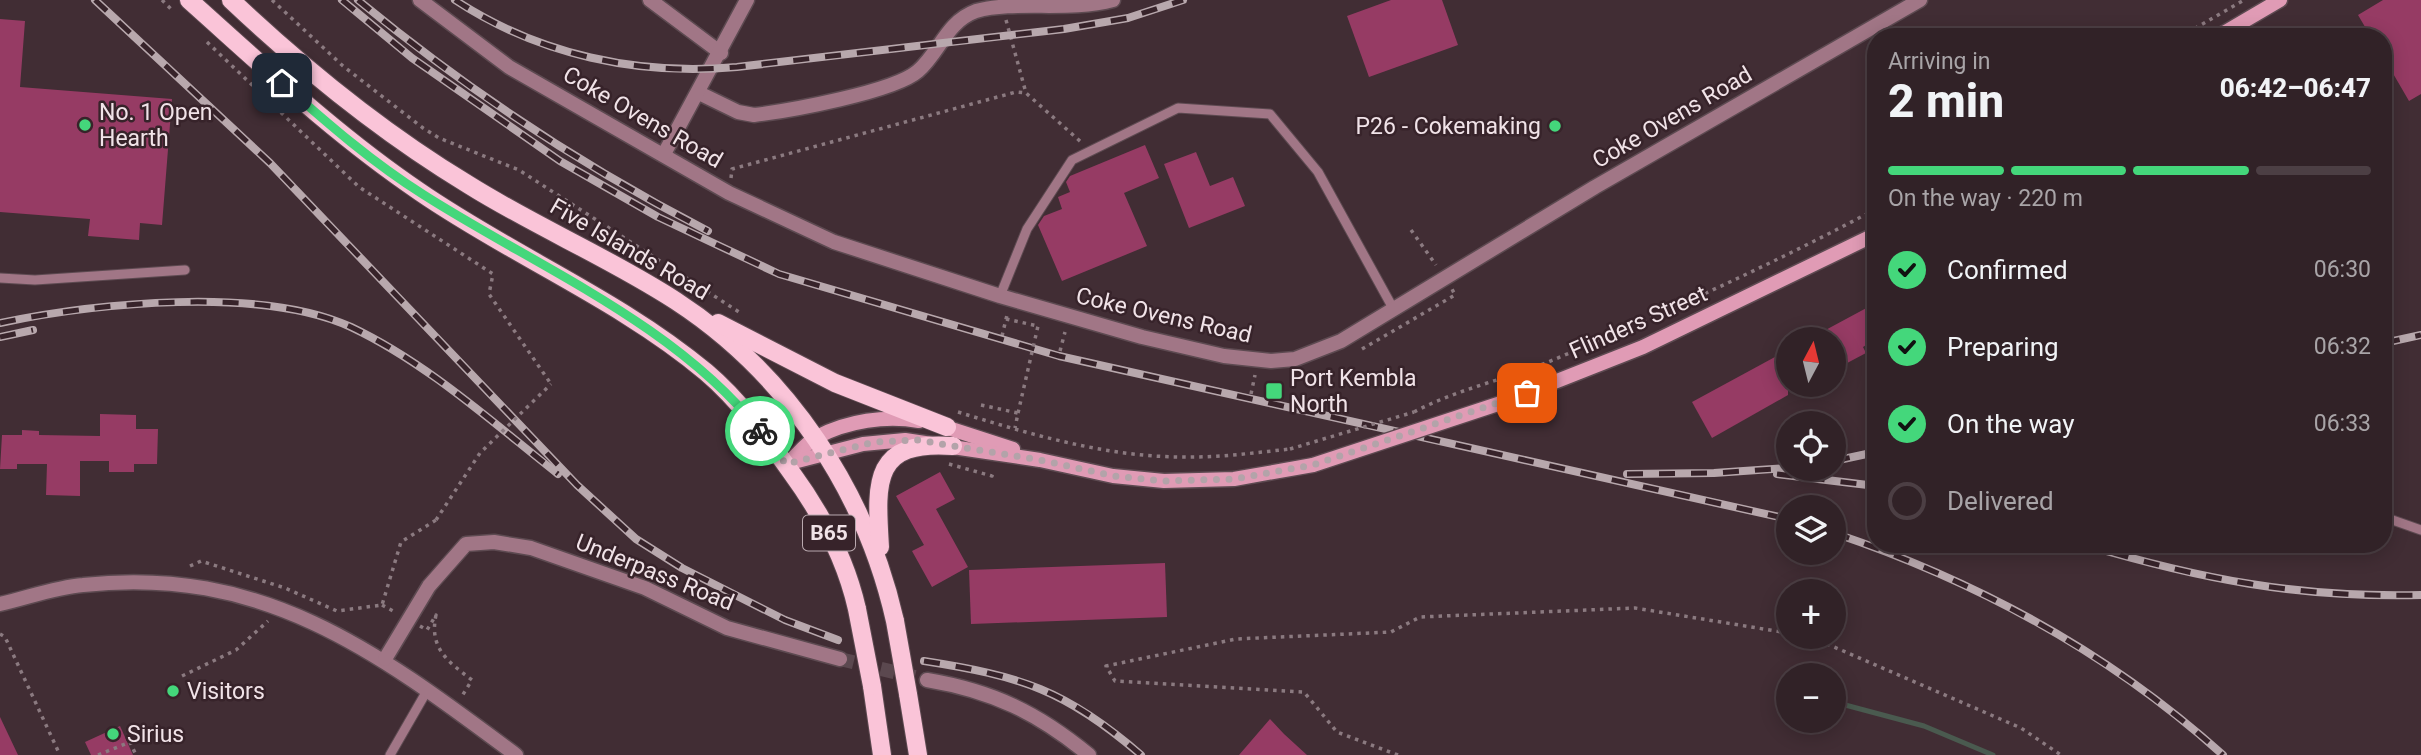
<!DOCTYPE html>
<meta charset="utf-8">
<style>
:root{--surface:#312227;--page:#3d2f33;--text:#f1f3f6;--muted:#a8a4a7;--line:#4c3f44;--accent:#44d77b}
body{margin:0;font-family:Roboto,sans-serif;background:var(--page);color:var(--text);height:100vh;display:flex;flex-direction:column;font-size:26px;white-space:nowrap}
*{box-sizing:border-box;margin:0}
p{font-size:23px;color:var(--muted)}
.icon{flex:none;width:38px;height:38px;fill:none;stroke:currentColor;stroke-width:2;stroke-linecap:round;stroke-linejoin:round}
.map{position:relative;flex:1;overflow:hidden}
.side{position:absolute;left:1867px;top:28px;width:525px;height:525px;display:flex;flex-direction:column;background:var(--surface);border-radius:28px;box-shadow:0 4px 18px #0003,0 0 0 2px var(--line)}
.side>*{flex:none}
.needle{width:46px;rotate:7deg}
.buttons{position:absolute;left:1776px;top:327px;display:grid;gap:14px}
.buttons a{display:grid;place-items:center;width:70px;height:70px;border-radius:50%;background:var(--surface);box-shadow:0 4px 18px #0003,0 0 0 2px var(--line);font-size:35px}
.pin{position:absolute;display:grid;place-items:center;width:60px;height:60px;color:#fff;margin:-30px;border-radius:14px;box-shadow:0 4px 10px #0006}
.courier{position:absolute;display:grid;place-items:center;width:70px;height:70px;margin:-35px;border:5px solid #44d77b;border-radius:50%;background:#fff;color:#222;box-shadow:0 2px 9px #0007}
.overview em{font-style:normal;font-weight:800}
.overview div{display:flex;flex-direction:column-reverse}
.overview{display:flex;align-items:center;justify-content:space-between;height:119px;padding:0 21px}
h1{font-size:46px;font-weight:800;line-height:52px}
.bar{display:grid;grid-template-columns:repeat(4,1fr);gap:10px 7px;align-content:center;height:84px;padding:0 21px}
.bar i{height:9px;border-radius:5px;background:var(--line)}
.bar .on{background:var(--accent)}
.bar p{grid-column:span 4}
ol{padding:0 21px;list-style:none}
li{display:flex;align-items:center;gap:21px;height:77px}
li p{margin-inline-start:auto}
li .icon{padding:7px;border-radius:50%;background:var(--accent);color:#111;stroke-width:4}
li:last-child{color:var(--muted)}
li i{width:38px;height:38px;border:4px solid var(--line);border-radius:50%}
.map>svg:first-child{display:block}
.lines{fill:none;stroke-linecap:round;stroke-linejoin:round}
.stream{stroke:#4a5a4f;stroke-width:5}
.building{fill:#963b64}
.street-tunnel{stroke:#5b484f;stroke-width:14;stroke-dasharray:14 7;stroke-linecap:butt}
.lane-casing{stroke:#5d4a51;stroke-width:11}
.street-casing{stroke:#5d4a51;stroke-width:17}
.secondary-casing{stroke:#5d4a51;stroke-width:17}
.primary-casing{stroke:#5d4a51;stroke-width:20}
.path{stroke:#8b7a80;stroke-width:3.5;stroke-dasharray:3.5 5;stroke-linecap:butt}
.lane{stroke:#a17686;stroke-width:9}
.street{stroke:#a17686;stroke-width:14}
.secondary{stroke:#e09bb5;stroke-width:14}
.primary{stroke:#fac4d8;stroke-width:18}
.rail-casing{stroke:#b8a8ad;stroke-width:8}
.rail{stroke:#37232a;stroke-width:5;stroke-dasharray:16;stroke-linecap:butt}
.secondary-bridge-casing{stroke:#5d4a51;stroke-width:17;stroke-linecap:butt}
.primary-bridge-casing{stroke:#5d4a51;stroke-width:20;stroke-linecap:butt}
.path-bridge{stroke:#8b7a80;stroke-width:3.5;stroke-dasharray:3.5 5;stroke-linecap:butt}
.secondary-bridge{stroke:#e09bb5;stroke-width:14}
.primary-bridge{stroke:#fac4d8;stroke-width:18}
.done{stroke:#b3a3a9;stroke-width:7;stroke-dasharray:0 12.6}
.route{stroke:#44d77b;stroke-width:9}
.poi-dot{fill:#44d77b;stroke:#37232a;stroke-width:2.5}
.labels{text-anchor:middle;stroke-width:5;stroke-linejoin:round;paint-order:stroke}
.shield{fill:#37232a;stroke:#b9a9af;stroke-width:2}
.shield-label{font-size:21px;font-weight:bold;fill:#f1e3e8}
.poi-label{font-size:23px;fill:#f1e3e8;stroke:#37232a;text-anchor:start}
.street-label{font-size:23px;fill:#f1e3e8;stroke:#37232a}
</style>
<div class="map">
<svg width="2421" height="755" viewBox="0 0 2421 755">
<rect width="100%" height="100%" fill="#412d34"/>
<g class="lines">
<polyline class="stream" points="1834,702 1924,726 1993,755"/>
</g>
<g class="building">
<polygon points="1391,0 1442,0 1458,45 1369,77 1347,16"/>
<polygon points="2383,0 2421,0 2421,94 2409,101 2384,58 2384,37 2371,37 2358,15"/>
<polygon points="0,19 25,21 20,87 172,99 162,225 140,223 139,240 88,236 90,219 0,212"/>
<polygon points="1145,145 1159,178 1124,193 1147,246 1062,281 1038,225 1044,216 1062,209 1058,197 1070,192 1066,182 1070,176"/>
<polygon points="1196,152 1210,186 1233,177 1245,206 1189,228 1164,164"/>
<polygon points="1872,305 1876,313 1876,339 1863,347 1866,353 1834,370 1834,340 1807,340"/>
<polygon points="1788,350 1788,395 1712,438 1692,402"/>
<polygon points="100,414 136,415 136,429 158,429 157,464 134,464 134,472 109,472 109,461 80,461 80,496 46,495 47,464 17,464 17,469 0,469 2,435 22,435 22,430 39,431 39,435 100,436"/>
<polygon points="940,472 955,499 936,509 968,567 932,587 912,551 924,545 896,496"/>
<polygon points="1165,563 1167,617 971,624 969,570"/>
<polygon points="0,717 18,755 0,755"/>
<polygon points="1270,719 1284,734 1307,755 1239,755"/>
<polygon points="120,726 133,755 91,755 85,742"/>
</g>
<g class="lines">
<polyline class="street-tunnel" points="840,659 927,680"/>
<g class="lane-casing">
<g id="lane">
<polyline points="0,278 35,280 185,270"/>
<polyline points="1000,296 1027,229 1072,160 1178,108 1270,114 1318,172 1394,310"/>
<polyline points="2384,517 2421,530"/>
<polyline points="390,755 428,689"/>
</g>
</g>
<g class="street-casing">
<g id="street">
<polyline points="420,0 509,67 729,193 834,242 1000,296 1142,337 1224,356 1271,361 1295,359 1341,341 1595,187 1920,0"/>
<polyline points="650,0 721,53"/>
<path d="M 699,93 L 738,112 L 754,115 C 788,111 894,92 918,71 C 940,52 946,22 976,11 C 1016,0 1069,12 1113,0"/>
<polyline points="664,154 747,0"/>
<path d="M 0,604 C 27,598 56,587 83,585 C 264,565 379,653 516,755"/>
<polyline points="385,659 429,586 466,544 494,542 531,548 645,588 727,628 840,659"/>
<path d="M 927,680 C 993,691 1038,713 1089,755"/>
</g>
</g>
<g class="secondary-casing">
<g id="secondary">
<polyline points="2217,37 2280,0"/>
<polyline points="1504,402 1643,347 1876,234"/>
<polyline points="939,425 1013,449"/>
<path d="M 788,463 C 797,455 806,443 817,437 C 847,421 886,415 919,421"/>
<polyline points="786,464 863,444 905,440 1040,460 1113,476 1164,481 1234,479 1313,465"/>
</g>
</g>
<g class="primary-casing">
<g id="primary">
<path d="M 189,0 C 264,67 337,136 420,192 C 513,256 620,300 706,372 C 739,400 766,437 791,472 C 821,513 846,560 857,609"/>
<path d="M 231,0 C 304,69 383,133 469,185 C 536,227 610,258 676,301 C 788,374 866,492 895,621"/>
<polyline points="718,323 835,383 947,427"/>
<path d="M 880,547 C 876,482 872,440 953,446"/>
<polyline points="872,686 882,755"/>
<polyline points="908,694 918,755"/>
</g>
</g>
<g class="path">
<polyline points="162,0 173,11"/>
<polyline points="272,0 343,66 423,128 439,138 519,170 739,312"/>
<polyline points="1006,20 1026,93 1081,142"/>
<polyline points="2180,37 2244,0"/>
<polyline points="207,42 359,187 493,274 489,294 551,384"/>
<polyline points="731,178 732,169 1016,92 1026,93"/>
<polyline points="1411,230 1436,265"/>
<polyline points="1006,319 1038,326"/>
<polyline points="1002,336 1007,315"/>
<polyline points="1362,349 1455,295 1452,289"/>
<polyline points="1060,351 1065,332"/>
<polyline points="1251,394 1255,375"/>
<polyline points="981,405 1018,413 1015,428"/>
<path d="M 958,412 C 1029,434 1104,456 1178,457 C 1216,458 1253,453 1290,449"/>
<path d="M 1414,412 C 1457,389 1508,379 1553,360 C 1663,314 1771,265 1876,209"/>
<polyline points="949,464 992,476 993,470"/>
<polyline points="190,566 201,561 285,588 337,611 382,605 401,542 436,520"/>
<polyline points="382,605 395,612"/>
<path d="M 420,626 L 427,630 L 436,615 C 429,648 447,661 472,680 L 462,696"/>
<polyline points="0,634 5,637 60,755"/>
<polyline points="1811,637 2021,728 2061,755"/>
<polyline points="182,676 236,650 268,621"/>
<polyline points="98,755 130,742 136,755"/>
<polyline points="1398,755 1337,732 1304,692 1115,681 1106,666 1236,639 1391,632 1420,617 1635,608 1788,633"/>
</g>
<use href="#lane" class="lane"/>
<use href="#street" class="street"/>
<use href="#secondary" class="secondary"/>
<use href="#primary" class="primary"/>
<g class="rail-casing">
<g id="rail">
<polyline points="95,0 270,163 577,485 636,539 682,568 785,620 838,640"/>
<polyline points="342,0 412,58 560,161 658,217 779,274 1059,356 1788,519"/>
<path d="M 358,0 C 467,90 582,166 708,231"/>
<path d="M 455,0 C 539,55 638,76 737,67 L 1064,29 L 1128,18 L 1183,0"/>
<path d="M 0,323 C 95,303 262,286 351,327 C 427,363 492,422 558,474"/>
<polyline points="0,337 33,330"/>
<polyline points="2384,343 2421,335"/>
<polyline points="1834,461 1876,452"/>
<polyline points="1627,474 1714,473 1788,468"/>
<polyline points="1777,474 1876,486"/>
<path d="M 1834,533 C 1976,581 2111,654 2223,755"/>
<path d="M 2082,544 C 2200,579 2297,598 2421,595"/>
<path d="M 924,661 C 1021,676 1066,690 1141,755"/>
</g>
</g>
<use href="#rail" class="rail"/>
<g class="secondary-bridge-casing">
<polyline id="secondary-bridge" points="1313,465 1504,402"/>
</g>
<g class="primary-bridge-casing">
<g id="primary-bridge">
<polyline points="857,609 872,686"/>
<polyline points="895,621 908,694"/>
</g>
</g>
<g class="path-bridge">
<polyline points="1018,413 1038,326"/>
<polyline points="1290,449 1414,412"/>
<polyline points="436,520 480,453 551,384"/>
</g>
<use href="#secondary-bridge" class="secondary-bridge"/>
<use href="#primary-bridge" class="primary-bridge"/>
</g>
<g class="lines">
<polyline class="done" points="760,431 786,464 874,442 917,440 1040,460 1114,476 1164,481 1234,479 1313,465 1527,393"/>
<path class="route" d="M 282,83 C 327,123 373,163 424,195 C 537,267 676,324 760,431"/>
</g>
<g class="poi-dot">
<circle cx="85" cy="125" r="7"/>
<circle cx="1555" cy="126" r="7"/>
<rect x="1265" y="382" width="18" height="18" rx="3.5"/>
<circle cx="173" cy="691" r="7"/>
<circle cx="113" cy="734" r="7"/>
</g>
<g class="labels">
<rect class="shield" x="803" y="515.5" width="52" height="35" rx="5"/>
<g class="shield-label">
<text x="829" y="540">B65</text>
</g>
<g class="poi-label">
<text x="99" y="120">No. 1 Open<tspan x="99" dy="26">Hearth</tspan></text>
<text x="1541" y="134" text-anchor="end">P26 - Cokemaking</text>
<text x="1290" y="386">Port Kembla<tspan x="1290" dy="26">North</tspan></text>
<text x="187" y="699">Visitors</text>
<text x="127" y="742">Sirius</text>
</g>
<g class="street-label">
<text transform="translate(643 117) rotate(30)" y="8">Coke Ovens Road</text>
<text transform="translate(1672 117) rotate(-30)" y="8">Coke Ovens Road</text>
<text transform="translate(630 249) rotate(30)" y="8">Five Islands Road</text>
<text transform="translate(1164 315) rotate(13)" y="8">Coke Ovens Road</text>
<text transform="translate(1638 322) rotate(-24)" y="8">Flinders Street</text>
<text transform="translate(655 572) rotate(22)" y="8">Underpass Road</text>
</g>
</g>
</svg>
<div class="buttons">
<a><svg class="needle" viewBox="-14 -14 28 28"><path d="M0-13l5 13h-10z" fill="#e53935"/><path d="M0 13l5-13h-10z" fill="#a8a4a7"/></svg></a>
<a><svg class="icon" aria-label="locate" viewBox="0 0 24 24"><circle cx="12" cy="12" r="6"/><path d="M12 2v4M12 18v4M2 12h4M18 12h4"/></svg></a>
<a><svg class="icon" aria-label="layers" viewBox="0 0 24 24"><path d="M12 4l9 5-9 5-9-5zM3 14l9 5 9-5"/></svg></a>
<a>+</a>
<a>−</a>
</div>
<div class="pin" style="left:1527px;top:393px;background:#ea580c"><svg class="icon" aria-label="bag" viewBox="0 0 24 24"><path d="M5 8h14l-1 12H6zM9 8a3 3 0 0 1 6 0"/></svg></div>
<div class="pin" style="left:282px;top:83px;background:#1f2937"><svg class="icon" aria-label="home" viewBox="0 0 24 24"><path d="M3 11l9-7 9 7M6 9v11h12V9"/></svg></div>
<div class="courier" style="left:760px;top:431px"><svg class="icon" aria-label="bike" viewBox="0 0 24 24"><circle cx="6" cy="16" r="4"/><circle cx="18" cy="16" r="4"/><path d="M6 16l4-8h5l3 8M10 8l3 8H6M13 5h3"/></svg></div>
<section class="side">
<div class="overview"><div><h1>2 min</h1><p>Arriving in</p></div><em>06:42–06:47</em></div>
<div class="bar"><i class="on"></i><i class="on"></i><i class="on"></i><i></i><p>On the way · 220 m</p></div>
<ol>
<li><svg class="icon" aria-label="check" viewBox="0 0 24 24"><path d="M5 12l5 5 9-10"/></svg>Confirmed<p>06:30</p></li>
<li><svg class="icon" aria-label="check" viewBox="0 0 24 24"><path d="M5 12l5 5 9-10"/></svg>Preparing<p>06:32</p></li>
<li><svg class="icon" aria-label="check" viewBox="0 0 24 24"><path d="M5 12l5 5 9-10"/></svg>On the way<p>06:33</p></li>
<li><i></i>Delivered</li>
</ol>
</section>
</div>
